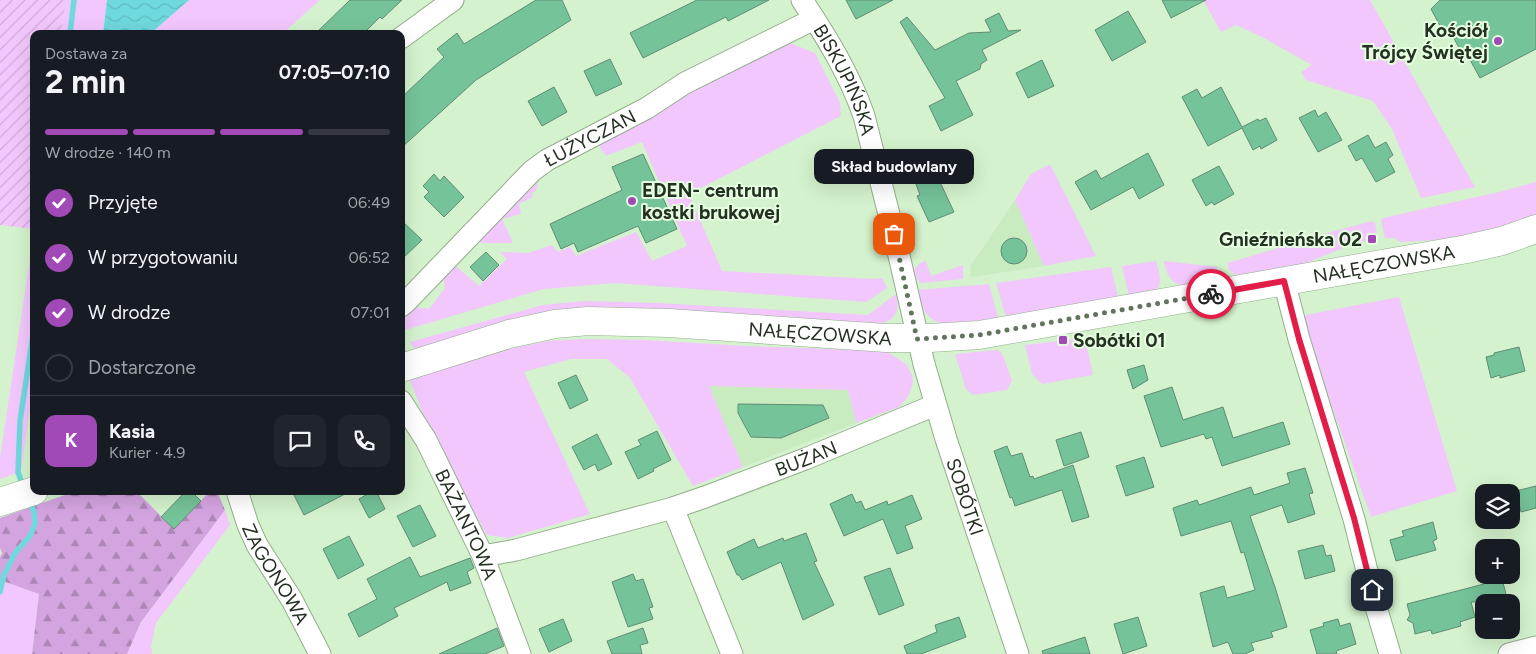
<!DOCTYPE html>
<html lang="pl">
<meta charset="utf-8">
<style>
:root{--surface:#171b24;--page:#20242c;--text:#f1f3f6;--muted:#9ea1a6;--line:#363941;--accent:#a149b6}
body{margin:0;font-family:Figtree,sans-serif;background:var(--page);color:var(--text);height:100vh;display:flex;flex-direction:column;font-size:19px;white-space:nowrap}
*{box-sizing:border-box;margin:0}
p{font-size:16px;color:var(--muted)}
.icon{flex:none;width:28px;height:28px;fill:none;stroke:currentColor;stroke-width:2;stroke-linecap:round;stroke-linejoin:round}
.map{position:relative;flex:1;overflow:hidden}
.side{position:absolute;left:30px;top:30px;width:375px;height:465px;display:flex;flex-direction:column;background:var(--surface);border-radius:10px;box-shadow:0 5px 20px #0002}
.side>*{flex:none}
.controls{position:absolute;left:1475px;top:484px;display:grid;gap:10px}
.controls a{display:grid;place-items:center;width:45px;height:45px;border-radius:10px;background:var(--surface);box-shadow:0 5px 20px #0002;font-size:25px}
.pin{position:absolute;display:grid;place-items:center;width:42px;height:42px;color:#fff;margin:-21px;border-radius:10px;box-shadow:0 2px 8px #0006}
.courier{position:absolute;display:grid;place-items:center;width:50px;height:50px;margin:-25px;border:4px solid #e11d48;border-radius:50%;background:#fff;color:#222;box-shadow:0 1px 6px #0007}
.bubble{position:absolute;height:35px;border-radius:10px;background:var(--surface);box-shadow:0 5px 20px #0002;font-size:16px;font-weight:700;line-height:35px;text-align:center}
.head em{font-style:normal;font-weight:700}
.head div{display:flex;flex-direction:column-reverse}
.head{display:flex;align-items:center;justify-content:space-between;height:85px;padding:0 15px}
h1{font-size:32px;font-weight:700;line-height:38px}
.bar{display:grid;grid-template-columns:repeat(4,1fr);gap:8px 5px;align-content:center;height:60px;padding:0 15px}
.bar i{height:6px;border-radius:4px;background:var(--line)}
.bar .on{background:var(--accent)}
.bar p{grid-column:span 4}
.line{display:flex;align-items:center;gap:12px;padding:0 15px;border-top:1px solid var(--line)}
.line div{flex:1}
.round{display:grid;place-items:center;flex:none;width:52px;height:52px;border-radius:10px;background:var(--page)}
ol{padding:0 15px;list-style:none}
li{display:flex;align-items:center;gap:15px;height:55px}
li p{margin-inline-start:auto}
li .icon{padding:5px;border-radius:50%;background:var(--accent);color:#fff;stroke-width:4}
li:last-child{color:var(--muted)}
li i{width:28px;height:28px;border:2px solid var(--line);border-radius:50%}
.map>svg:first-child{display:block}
.built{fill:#c8ebbf}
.grass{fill:#f2c7fd}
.forest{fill:url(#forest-firs)}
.garden{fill:url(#garden-furrows)}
.water{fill:url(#water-waves)}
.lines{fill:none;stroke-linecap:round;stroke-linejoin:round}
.stream{stroke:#6fd9de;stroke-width:5.5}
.building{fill:#75c399;stroke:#618c74}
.minor-casing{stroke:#92ae8b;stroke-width:23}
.secondary-casing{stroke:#92ae8b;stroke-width:29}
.minor{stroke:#fff;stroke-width:21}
.secondary{stroke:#fff;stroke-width:28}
.done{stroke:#62745e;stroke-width:5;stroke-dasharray:0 9}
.route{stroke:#e11d48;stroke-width:6}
.poi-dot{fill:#a149b6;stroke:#e5fee0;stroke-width:2}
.labels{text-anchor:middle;stroke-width:4;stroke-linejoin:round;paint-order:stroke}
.poi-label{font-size:19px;font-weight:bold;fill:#243022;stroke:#e5fee0;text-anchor:end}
.street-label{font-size:19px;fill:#243022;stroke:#e5fee0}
</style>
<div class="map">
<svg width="1536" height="654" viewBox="0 0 1536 654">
<defs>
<pattern id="forest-firs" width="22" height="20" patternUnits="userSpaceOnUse" patternTransform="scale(1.25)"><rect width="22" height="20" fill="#d4a4e0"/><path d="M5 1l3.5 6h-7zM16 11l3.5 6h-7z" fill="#ac86b5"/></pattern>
<pattern id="garden-furrows" width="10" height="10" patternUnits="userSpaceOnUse" patternTransform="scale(1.25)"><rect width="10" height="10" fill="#f2c7fd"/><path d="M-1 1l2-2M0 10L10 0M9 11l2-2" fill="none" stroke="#cfabd9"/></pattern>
<pattern id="water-waves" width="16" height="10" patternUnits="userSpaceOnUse" patternTransform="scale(1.25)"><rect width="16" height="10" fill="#6fd9de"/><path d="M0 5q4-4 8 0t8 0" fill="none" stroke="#60bbbe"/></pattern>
</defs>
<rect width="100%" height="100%" fill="#d4f2cd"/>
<g class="built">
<polygon points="1015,200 1044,266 971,277 970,267"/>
<polygon points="709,386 848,390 856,423 743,467"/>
</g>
<g class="grass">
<polygon points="66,0 107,0 103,34 61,34"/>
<polygon points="189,0 320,0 282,34 150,34"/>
<polygon points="1203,0 1370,0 1475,187 1421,198 1392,129 1373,101 1306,80 1301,72 1312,65 1262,37 1236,25 1221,32"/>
<polygon points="790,43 815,53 840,103 841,116 689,194 722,271 875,279 882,278 887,288 866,302 615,283 544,289 405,330 401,326 401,322 416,307 429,309 445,288 443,277 456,266 479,286 507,259 500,252 528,253 552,245 558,252 570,247 576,256 636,232 652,261 687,246 642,142 606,156 597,143 699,84"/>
<polygon points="1050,164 1096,256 1044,266 1015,200 1031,174"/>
<polygon points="539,178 536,191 532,193 533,197 519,204 521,214 502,219 513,243 481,243 478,239"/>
<polygon points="1536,182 1536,218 1471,238 1401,242 1394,238 1385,238 1381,221 1383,218 1499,192"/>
<path d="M 1372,221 L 1375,223 L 1377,234 L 1365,236 L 1366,241 L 1354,244 L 1303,264 L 1303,269 L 1237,277 L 1228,268 L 1228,263 C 1276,249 1324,233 1372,221 Z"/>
<polygon points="34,232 34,380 21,472 0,479 0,458"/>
<path d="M 926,261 L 931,276 L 963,265 L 963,279 L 920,283 L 913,272 C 916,266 919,263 926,261 Z"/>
<path d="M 1156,261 C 1166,292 1157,293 1129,296 L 1122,266 Z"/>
<path d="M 1164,261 L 1217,267 L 1217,276 L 1213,283 C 1198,286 1179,292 1169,276 C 1166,272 1165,265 1164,261 Z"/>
<polygon points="1111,267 1119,301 1013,318 1005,314 996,283"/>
<path d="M 989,284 L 999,321 L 945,325 C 926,320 922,308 916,290 Z"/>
<path d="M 897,295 C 899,310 897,318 882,324 L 590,310 L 416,351 L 410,342 L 543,305 L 585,301 L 656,303 L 868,315 L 893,296 Z"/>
<polygon points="1399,297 1457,491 1371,517 1300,316"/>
<polygon points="1085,338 1093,375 1042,384 1032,374 1025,345"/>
<polygon points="583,339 645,340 746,346 886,351 906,364 912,375 913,382 911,389 907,398 899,407 856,423 848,390 709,386 743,467 693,486 630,378 607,359 571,359 524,372 590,514 508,538 487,535 434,441 409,378 510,349 548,341"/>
<polygon points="997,350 1002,353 1012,381 1007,390 973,395 966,389 955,354"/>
<polygon points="225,510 230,525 156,623 151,646 152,654 127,654 141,622"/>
<polygon points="0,580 39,594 32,654 0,654"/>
</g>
<polygon class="forest" points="76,491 136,491 174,529 201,501 209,491 217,491 225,510 141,622 127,654 32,654 39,594 0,580 0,557 2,553 0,548 0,518"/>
<polygon class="garden" points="0,0 66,0 61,34 34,34 34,229 0,225"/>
<polygon class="water" points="107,0 189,0 150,34 103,34"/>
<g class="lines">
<g class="stream">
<polyline points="70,34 74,0"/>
<polyline points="23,486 18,472 20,421 34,328"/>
<polyline points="0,592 4,575 15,553 30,536 35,524 34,512 29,499"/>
</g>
</g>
<g class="building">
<polygon points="350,0 402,0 382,19 380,17 363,34 315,34"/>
<polygon points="536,0 562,0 571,20 476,80 401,148 401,98 444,57 437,49 457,33 464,44"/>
<polygon points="697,0 769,0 728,21 726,17 643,58 630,33"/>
<polygon points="846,0 893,0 856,19"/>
<polygon points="1162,0 1206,0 1171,18"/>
<polygon points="1440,0 1536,0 1536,49 1480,78 1469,58 1465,59 1450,31 1445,35 1431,9"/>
<polygon points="1128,11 1146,42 1112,61 1095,30"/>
<polygon points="999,13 1008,31 1021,30 982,50 987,60 981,64 980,69 956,81 973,115 941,131 929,106 945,98 900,22 907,17 935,50 969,33 991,32 985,20"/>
<polygon points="610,59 622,84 596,96 584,71"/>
<polygon points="1042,60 1054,86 1028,98 1016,73"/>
<polygon points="554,87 567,112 542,126 528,101"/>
<polygon points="1221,87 1242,127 1258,119 1259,121 1266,118 1277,140 1261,149 1260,146 1253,150 1242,128 1208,146 1182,97 1197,89 1202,98"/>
<polygon points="1315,110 1318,117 1326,112 1342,140 1318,152 1299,118"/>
<polygon points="1368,135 1375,148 1386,142 1393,155 1388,159 1395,172 1376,182 1362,158 1356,161 1348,146"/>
<polygon points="1148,153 1164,185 1139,199 1133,187 1091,210 1075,182 1096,170 1101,179"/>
<polygon points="643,154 677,229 646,243 638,226 578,252 574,243 561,249 550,224 622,190 612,167"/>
<polygon points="1219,166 1234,194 1214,205 1212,202 1206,206 1192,180"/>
<polygon points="938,168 943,181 940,182 954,212 929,222 917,196 920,195 913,176"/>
<polygon points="434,174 440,181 444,176 464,197 444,217 424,197 429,192 423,186"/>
<polygon points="401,220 422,240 401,260"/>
<circle cx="1014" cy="251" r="13"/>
<polygon points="486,252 499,265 483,281 470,267"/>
<polygon points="1519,347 1525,371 1500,378 1500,375 1491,378 1486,357 1494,355 1494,353"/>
<polygon points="1144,365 1148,380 1133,389 1127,370"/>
<polygon points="576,375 588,400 570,409 558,383"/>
<polygon points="1172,387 1183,420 1223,407 1233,438 1283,422 1290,444 1222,466 1212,437 1206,439 1204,434 1161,447 1144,396"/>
<polygon points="738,404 823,405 829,418 781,438 751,437 738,413"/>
<polygon points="657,431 671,460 653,469 654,471 638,479 625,452 641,445 638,440"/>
<polygon points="1081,432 1089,457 1064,466 1056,440"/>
<polygon points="597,434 612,464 598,471 595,464 584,470 572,447"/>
<polygon points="1007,446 1011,456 1022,453 1030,477 1033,476 1034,479 1073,465 1089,517 1072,522 1062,490 1015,506 1012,497 1010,498 994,451"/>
<polygon points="1144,457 1154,487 1126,496 1116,466"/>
<polygon points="1305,468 1313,493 1309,494 1315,514 1288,523 1282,505 1250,516 1275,587 1287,627 1271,632 1273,637 1251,643 1254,650 1245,654 1233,654 1228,642 1213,647 1200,593 1224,586 1227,598 1255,590 1244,552 1241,553 1231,521 1181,536 1173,508 1197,500 1199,505 1251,487 1254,495 1290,483 1287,473"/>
<polygon points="1536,486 1536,508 1521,512 1516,491"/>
<polygon points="186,491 191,491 201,501 174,529 161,517"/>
<polygon points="292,491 351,491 304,515"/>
<polygon points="373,491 376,491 385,509 369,518 359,499"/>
<polygon points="852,494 856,503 861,501 865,510 887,501 888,505 912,495 922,519 905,526 913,548 897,554 883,519 844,536 830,504"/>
<polygon points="420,505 436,536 413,547 397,516"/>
<polygon points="1433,522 1437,539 1433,541 1436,550 1396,561 1390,540 1404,536 1402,531"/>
<polygon points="806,533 817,561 814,562 834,605 803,620 781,562 742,580 739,575 737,575 727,552 754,539 758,548 783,538 784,541"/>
<polygon points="349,536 364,565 338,579 323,549"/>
<polygon points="1323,545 1326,556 1331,555 1335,571 1305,579 1298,551"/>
<polygon points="410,557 420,577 470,558 474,568 467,572 471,583 450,591 447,582 394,608 398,616 359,637 348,614 377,599 367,579"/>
<polygon points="890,568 904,605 879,615 864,577"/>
<polygon points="633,574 636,581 643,579 653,607 649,608 653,619 628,627 612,582"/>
<polygon points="1482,575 1501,575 1508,602 1471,602 1475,617 1460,622 1461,626 1432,634 1431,630 1415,634 1413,623 1407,620 1410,615 1407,604 1484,584"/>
<polygon points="959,617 966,637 921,654 907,654 904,646 937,632 935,625"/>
<polygon points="1138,617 1147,646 1123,654 1114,624"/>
<polygon points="563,619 572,641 549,652 539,629"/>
<polygon points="1338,619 1340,626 1350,623 1356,644 1336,651 1337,654 1317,654 1310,630 1324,626 1323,623"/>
<polygon points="497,628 504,646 485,654 439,654"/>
<polygon points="643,628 648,643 640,645 642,654 612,654 607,641"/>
<polygon points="1085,637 1090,654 1043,654 1042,651"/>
</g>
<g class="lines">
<g class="minor-casing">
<g id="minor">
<path id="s1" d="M 802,0 C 826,36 850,75 864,116 L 894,234 L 924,364 L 946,439 L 1018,654"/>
<polyline points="401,38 453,0"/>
<polyline points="1284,281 1299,339 1354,519 1376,607 1390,654"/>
<path id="s2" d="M 401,306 L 406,302 L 532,171 L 547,160 L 647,108 L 685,83 L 814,19"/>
<path id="s3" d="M 401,401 L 426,440 L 483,556 L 520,654"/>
<path id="s4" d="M 237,491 L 248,525 L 257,545 L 292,600 L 320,654"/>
<polyline points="673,508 732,654"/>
<path id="s5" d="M 483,556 L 516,550 L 673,508 L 705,497 L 805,459 L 935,405"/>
<polyline points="1509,654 1536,647"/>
</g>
</g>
<g class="secondary-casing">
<g id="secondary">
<path id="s6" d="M 401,368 L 509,334 L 555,324 L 588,321 L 669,323 L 886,338 L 930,338 L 979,335 L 1467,249 L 1502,241 L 1536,229"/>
<polyline points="0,502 34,491"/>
</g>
</g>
<use href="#minor" class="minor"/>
<use href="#secondary" class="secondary"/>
</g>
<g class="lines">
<polyline class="done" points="894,234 917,339 979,335 1211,294"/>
<polyline class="route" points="1211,294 1284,281 1299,339 1354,518 1372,590"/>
</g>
<g class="poi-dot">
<circle cx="1498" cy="41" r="5"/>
<circle cx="632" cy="201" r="5"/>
<rect x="1367" y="234" width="10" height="10" rx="2.5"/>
<rect x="1058" y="335" width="10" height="10" rx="2.5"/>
</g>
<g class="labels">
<g class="poi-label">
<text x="1488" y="37">Kościół<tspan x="1488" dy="22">Trójcy Świętej</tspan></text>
<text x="642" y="197" text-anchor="start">EDEN- centrum<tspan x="642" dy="22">kostki brukowej</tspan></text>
<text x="1362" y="246">Gnieźnieńska 02</text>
<text x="1073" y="347" text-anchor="start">Sobótki 01</text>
</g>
<g class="street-label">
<text dy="7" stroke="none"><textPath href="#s1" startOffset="91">BISKUPIŃSKA</textPath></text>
<text dy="7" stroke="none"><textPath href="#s2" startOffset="255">ŁUŻYCZAN</textPath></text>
<text dy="7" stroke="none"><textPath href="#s6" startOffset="996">NAŁĘCZOWSKA</textPath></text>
<text dy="7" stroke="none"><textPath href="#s6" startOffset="426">NAŁĘCZOWSKA</textPath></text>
<text dy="7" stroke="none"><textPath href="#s5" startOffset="338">BUŻAN</textPath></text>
<text dy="7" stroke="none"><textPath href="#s1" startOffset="526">SOBÓTKI</textPath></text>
<text dy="7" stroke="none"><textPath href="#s3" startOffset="140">BAŻANTOWA</textPath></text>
<text dy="7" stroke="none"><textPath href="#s4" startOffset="92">ZAGONOWA</textPath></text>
</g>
</g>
</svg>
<div class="controls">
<a><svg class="icon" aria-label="layers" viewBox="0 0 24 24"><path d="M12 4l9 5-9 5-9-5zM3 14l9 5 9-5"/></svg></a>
<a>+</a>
<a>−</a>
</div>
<div class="pin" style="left:894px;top:234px;background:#ea580c"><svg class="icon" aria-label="bag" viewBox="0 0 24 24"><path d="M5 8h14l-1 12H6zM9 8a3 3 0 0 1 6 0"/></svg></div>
<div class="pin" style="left:1372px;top:590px;background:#1f2937"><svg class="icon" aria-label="home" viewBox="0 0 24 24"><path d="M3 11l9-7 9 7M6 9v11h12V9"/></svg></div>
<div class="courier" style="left:1211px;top:294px"><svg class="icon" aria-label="bike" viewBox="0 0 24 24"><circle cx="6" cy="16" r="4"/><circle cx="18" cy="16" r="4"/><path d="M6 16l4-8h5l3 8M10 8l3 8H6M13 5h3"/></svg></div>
<div class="bubble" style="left:814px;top:149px;width:160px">Skład budowlany</div>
<section class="side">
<div class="head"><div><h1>2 min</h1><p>Dostawa za</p></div><em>07:05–07:10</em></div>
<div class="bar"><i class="on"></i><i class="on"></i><i class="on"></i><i></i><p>W drodze · 140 m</p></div>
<ol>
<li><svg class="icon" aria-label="check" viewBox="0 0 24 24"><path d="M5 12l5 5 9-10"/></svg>Przyjęte<p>06:49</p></li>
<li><svg class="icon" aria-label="check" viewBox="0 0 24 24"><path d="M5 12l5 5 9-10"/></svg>W przygotowaniu<p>06:52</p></li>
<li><svg class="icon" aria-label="check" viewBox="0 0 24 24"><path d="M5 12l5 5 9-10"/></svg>W drodze<p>07:01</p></li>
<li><i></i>Dostarczone</li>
</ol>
<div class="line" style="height:90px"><b class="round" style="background:var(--accent);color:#fff">K</b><div><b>Kasia</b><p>Kurier · 4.9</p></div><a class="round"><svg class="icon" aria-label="chat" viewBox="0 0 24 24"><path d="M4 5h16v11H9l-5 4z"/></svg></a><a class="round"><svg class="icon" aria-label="phone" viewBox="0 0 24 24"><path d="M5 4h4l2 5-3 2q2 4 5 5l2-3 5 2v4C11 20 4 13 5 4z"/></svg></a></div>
</section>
</div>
